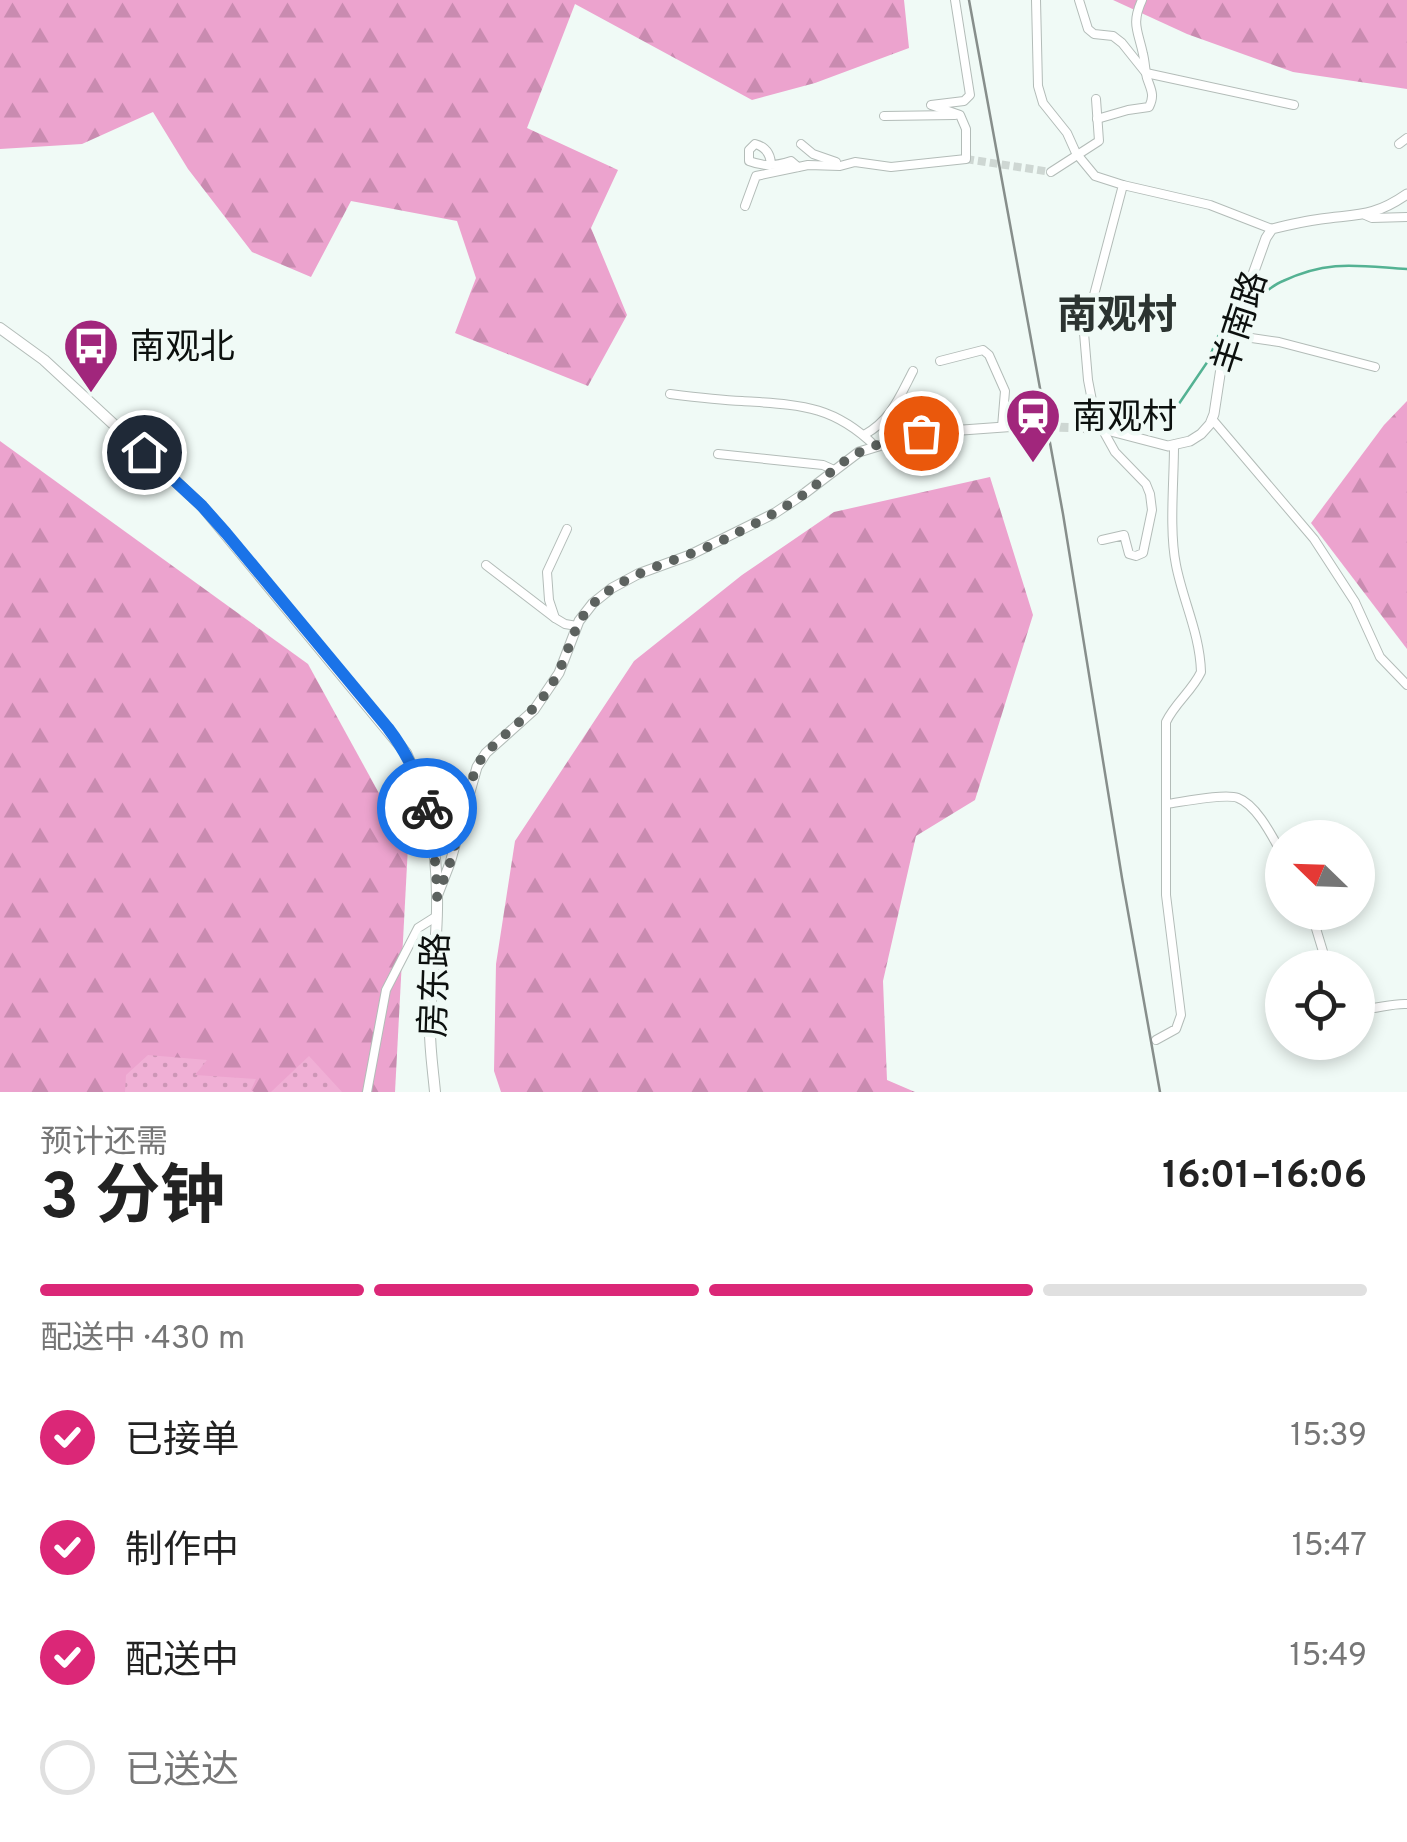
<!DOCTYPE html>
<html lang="zh">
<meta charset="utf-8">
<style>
:root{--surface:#fff;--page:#f2f2f2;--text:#222;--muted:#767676;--line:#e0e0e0;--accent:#db2777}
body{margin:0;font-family:Overpass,"Noto Sans SC",sans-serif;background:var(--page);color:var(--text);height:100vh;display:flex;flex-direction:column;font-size:38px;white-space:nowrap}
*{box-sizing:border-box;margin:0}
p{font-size:32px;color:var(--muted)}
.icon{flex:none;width:55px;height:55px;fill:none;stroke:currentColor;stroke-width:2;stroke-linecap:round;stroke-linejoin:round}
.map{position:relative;height:1092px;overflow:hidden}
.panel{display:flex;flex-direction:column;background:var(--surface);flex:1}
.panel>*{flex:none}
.needle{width:65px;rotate:293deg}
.buttons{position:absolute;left:1265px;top:820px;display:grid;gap:20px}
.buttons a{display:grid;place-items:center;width:110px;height:110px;border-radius:50%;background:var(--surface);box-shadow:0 5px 15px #0003;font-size:50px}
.pin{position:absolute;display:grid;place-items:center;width:85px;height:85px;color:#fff;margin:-42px;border:5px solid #fff;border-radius:50%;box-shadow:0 2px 10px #0007}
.courier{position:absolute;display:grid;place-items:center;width:100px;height:100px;margin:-50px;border:8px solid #1a73e8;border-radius:50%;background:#fff;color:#222;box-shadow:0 2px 12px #0007}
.summary em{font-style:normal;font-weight:700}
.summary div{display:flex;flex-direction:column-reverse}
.summary{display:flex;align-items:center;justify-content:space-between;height:170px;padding:0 40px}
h1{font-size:65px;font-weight:700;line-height:75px}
.bar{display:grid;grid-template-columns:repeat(4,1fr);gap:15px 10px;align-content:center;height:120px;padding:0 40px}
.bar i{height:12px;border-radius:8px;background:var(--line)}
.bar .active{background:var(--accent)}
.bar p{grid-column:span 4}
ol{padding:0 40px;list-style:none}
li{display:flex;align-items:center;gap:30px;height:110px}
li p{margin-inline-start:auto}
li .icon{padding:10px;border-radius:50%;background:var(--accent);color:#fff;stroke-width:4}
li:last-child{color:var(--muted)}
li i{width:55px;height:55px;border:5px solid var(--line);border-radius:50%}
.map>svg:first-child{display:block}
.forest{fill:url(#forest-firs)}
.park{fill:url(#park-dots)}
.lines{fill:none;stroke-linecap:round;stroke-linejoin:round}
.stream{stroke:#54b293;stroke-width:2.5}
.minor-tunnel{stroke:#ced7d3;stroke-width:8;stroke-dasharray:8 4;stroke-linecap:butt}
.tertiary-tunnel{stroke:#ced7d3;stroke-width:9;stroke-dasharray:9 4.5;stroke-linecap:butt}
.minor-casing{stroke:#b3bcb8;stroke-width:10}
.tertiary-casing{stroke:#b3bcb8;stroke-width:11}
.secondary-casing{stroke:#b3bcb8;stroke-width:12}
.minor{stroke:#fff;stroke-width:8}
.tertiary{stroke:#fff;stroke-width:9}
.secondary{stroke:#fff;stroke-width:10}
.rail{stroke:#878e8b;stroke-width:2.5}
.done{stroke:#5c625f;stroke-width:10;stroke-dasharray:0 18}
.route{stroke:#1a73e8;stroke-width:12}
.labels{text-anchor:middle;stroke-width:9;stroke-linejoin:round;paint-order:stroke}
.street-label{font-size:35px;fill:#0c100e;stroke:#f0faf6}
.poi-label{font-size:35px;fill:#0c100e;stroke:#f0faf6;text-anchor:start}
.quarter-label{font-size:40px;font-weight:bold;fill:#2c3431;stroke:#f0faf6}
</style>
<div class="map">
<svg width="1407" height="1092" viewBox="0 0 1407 1092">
<defs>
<pattern id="forest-firs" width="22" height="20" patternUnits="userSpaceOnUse" patternTransform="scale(2.5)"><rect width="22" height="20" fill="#eca3ce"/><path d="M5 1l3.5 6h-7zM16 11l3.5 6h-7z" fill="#c98bb0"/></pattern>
<pattern id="park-dots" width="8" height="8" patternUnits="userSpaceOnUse" patternTransform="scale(2.5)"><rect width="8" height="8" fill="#f0afd5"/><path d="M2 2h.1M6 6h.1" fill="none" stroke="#cd96b6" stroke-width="1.8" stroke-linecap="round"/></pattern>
</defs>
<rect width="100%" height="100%" fill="#f0faf6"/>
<g class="forest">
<polygon points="0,0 904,0 909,48 815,83 752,100 575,4 527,128 618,170 591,228 627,315 588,386 455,333 476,278 457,221 351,201 311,277 252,252 188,169 153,112 82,144 0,149"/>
<polygon points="1113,0 1407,0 1407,89 1293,72 1187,34"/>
<polygon points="1407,401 1407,649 1311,523 1384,425"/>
<polygon points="0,441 308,664 408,846 395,1092 0,1092"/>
<polygon points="990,477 1033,615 975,800 916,836 883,981 887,1080 915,1092 501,1092 494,1071 496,964 515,841 634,661 742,575 834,512"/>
</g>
<g class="park">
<polygon points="148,1055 207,1060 195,1075 256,1079 251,1090 254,1092 125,1092 126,1075"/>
<polygon points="309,1056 342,1092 271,1092"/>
</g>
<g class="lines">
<g class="stream">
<path d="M 1244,307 C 1257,299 1269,287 1283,281 C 1329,259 1359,266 1407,269"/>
<polyline points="1174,411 1208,361 1219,334 1233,314"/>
</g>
<polyline class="minor-tunnel" points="966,159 1051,172"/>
<polyline class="tertiary-tunnel" points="1019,426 1086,428"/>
<g class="minor-casing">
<g id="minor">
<polyline points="1036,0 1038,86 1043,103 1067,133 1076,153 1095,176 1123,185 1084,333 1088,380 1095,416 1115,452 1146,484 1150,494 1152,510 1143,553 1136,556 1129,554 1124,535 1102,540"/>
<polyline points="1079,0 1088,29 1094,34 1113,36 1122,43 1146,73 1294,105"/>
<polyline points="884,116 955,115"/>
<path d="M 1097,119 L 1128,110 L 1149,107 C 1155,95 1151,90 1147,78 C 1145,70 1145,62 1143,54 C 1138,30 1131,24 1142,0"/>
<polyline points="801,144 813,154 836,162"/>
<polyline points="1399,144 1407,138"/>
<path d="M 771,166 C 771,155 766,147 755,144 L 749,150 L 749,161 C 765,167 775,166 791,161 L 798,167"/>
<polyline points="1051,172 1099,141 1096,99"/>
<polyline points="1123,185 1210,205 1272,229"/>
<polyline points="745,206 756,176 808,165 840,166 855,162 891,167 966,159 966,129 960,115 931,105 964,101 970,95 955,0"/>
<polyline points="1365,215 1372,218 1407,217"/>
<polyline points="1231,335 1279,342 1375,367"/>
<polyline points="940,361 983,350 989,355 1005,391 1002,427"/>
<path d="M 670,394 C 694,397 718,400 742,401 C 798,405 832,404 875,446"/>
<polyline points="1212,419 1314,539 1355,602 1380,657 1407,685"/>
<path d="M 864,435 C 891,420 899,398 913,371"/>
<polyline points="718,454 823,465 834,470"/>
<polyline points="567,529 547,572 549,600 555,618 565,624 577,626"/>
<polyline points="486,565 555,618"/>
<path d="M 1166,804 C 1182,802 1225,793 1238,798 C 1257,805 1273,838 1282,854"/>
<polyline points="1311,912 1328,968"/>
<path d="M 1358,1009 C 1375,1010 1390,1003 1407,1004"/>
<path d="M 1156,1040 L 1176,1029 L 1181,1015 L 1166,895 L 1166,722 C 1175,703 1192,691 1201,672 C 1200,634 1183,601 1176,565 C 1169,530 1174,482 1174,446"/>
<polyline points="367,1092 386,990 418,928 437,916"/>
</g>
</g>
<g class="tertiary-casing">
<g id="tertiary">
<path d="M 1086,428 L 1103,429 L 1168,446 L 1190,441 L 1201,434 L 1210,424 L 1214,414 L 1221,368 L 1231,335 L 1266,238 L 1272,229 C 1288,225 1305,221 1321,219 C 1358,214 1374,217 1407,194"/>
<polyline points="438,894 450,863 477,767 486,753 534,710 559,673 579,621 593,603 612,588 638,574 690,555 775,513 805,493 859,452 921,433 1019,426"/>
</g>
</g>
<g class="secondary-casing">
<path id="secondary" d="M 0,328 L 44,360 L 202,506 L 406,753 C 427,798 437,847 437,897 C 438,939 431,980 430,1022 C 429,1045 433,1069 435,1092"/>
</g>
<use href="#minor" class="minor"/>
<use href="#tertiary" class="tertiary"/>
<use href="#secondary" class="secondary"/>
<polyline class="rail" points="969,0 1063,514 1122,878 1160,1092"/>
</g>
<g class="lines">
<path class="done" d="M 427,808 L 436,868 L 437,897 L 450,863 L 476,766 C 501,731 536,717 557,675 C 570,650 574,620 596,601 C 632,568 685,560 727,538 C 754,524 783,510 807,492 C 823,480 838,464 856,454 C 876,443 899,439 921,433"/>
<path class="route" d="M 144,452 L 202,506 L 226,533 L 388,728 C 407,753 418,777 427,808"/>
</g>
<defs>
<g id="bus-pin" transform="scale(2.875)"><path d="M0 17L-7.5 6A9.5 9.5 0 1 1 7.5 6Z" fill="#a1267c" stroke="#f0faf6"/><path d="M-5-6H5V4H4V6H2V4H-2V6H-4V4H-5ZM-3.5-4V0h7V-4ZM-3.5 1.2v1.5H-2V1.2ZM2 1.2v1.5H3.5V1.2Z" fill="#fff"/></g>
<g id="station-pin" transform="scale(2.875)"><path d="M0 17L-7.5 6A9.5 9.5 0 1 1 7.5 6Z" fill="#a1267c" stroke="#f0faf6"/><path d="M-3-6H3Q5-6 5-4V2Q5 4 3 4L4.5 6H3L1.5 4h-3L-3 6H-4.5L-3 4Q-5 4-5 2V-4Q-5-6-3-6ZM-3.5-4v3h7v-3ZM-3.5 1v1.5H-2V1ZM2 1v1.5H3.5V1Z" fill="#fff"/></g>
</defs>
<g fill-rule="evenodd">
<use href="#bus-pin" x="91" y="346"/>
<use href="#station-pin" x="1033" y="416"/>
</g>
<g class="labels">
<g class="street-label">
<text transform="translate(1239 322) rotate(-72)" y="12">羊南路</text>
<text transform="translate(434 985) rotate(-88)" y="12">房东路</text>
</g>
<g class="poi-label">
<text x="130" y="358">南观北</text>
<text x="1072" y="428">南观村</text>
</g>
<g class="quarter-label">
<text x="1117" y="328">南观村</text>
</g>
</g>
</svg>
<div class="buttons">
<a><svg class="needle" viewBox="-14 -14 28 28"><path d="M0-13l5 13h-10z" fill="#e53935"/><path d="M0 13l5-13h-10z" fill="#767676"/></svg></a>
<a><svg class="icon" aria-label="locate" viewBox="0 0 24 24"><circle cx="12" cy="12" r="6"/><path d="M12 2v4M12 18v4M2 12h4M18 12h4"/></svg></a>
</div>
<div class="pin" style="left:921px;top:433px;background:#ea580c"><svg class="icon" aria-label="bag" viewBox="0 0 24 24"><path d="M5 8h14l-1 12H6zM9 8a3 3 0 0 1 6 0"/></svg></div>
<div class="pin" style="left:144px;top:452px;background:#1f2937"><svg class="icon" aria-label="home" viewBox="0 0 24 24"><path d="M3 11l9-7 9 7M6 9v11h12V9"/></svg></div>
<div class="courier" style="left:427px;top:808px"><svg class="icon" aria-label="bike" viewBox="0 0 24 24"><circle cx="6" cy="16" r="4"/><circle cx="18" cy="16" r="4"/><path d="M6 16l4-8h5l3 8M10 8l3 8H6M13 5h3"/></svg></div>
</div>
<section class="panel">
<div class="summary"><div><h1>3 分钟</h1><p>预计还需</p></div><em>16:01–16:06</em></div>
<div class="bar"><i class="active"></i><i class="active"></i><i class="active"></i><i></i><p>配送中 · 430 m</p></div>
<ol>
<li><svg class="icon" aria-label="check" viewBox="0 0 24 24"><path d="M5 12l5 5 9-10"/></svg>已接单<p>15:39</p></li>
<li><svg class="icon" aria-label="check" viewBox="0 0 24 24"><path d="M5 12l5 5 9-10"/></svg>制作中<p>15:47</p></li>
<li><svg class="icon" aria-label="check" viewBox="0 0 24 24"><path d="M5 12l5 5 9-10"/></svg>配送中<p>15:49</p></li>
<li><i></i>已送达</li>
</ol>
</section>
